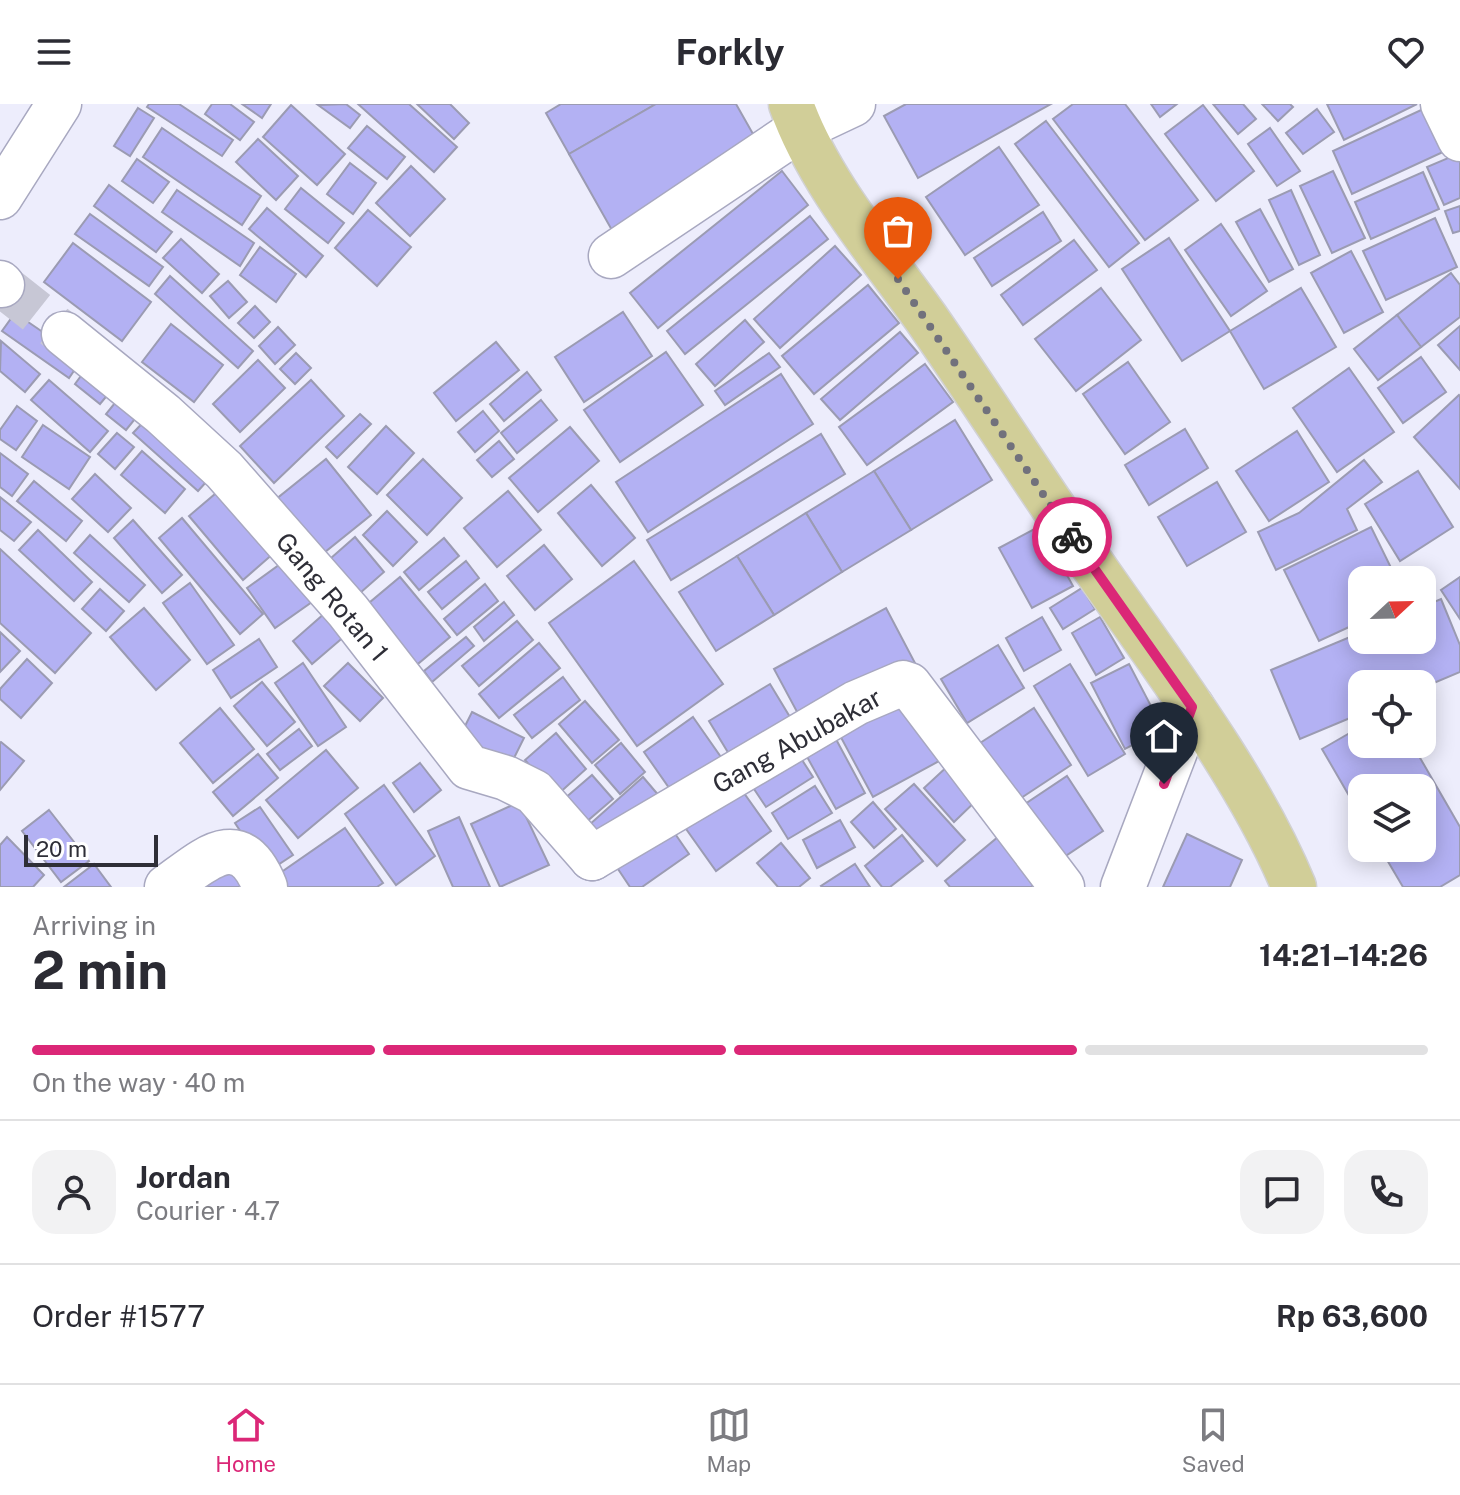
<!DOCTYPE html>
<meta charset="utf-8">
<style>
:root{--surface:#fff;--page:#f2f2f3;--text:#2b2b33;--muted:#7c7c81;--line:#e1e1e2;--accent:#db2777}
body{margin:0;font-family:"Public Sans",sans-serif;background:var(--page);color:var(--text);height:100vh;display:flex;flex-direction:column;font-size:30px;white-space:nowrap}
*{box-sizing:border-box;margin:0}
p{font-size:26px;color:var(--muted)}
.icon{flex:none;width:44px;height:44px;fill:none;stroke:currentColor;stroke-width:2;stroke-linecap:round;stroke-linejoin:round}
.map{position:relative;height:783px;overflow:hidden}
.sheet{display:flex;flex-direction:column;background:var(--surface);flex:1}
.sheet>*{flex:none}
.needle{width:52px;rotate:68deg}
.tools{position:absolute;left:1348px;top:462px;display:grid;gap:16px}
.tools a{display:grid;place-items:center;width:88px;height:88px;border-radius:16px;background:var(--surface);box-shadow:0 4px 20px #0003;font-size:40px}
.scale{position:absolute;left:24px;bottom:20px;width:134px;box-sizing:border-box;padding-left:8px;border:4px solid #2e2e37;border-top:0;font-size:22px;line-height:28px;white-space:nowrap;color:#2e2e37;-webkit-text-stroke:6px #fff;paint-order:stroke}
.pin{position:absolute;display:grid;place-items:center;width:68px;height:68px;color:#fff;margin:-82px -34px;border-radius:50% 50% 50% 0;rotate:-45deg;box-shadow:0 0 8px #0007}
.pin .icon{rotate:45deg}
.courier{position:absolute;display:grid;place-items:center;width:80px;height:80px;margin:-40px;border:6px solid #db2777;border-radius:50%;background:#fff;color:#222;box-shadow:0 2px 10px #0007}
.summary em{font-style:normal;font-weight:700}
.summary div{display:flex;flex-direction:column-reverse}
.summary{display:flex;align-items:center;justify-content:space-between;height:136px;padding:0 32px}
h1{font-size:52px;font-weight:700;line-height:60px}
.bar{display:grid;grid-template-columns:repeat(4,1fr);gap:12px 8px;align-content:center;height:96px;padding:0 32px}
.bar i{height:10px;border-radius:6px;background:var(--line)}
.bar .selected{background:var(--accent)}
.bar p{grid-column:span 4}
.line{display:flex;align-items:center;gap:20px;padding:0 32px;border-top:2px solid var(--line)}
.line div{flex:1}
.round{display:grid;place-items:center;flex:none;width:84px;height:84px;border-radius:24px;background:var(--page)}
header{display:flex;justify-content:space-between;align-items:center;height:104px;padding:0 32px;background:var(--surface);font-size:36px;font-weight:700}
.dock{display:flex;justify-content:space-around;align-items:center;height:112px;border-top:2px solid var(--line);background:var(--surface);font-size:22px;color:var(--muted)}
.dock a{display:grid;justify-items:center;gap:4px}
.dock .selected{color:var(--accent)}
.map>svg:first-child{display:block}
.building{fill:#b3b1f3;stroke:#9b9bb2;stroke-width:2}
.lines{fill:none;stroke-linecap:round;stroke-linejoin:round}
.minor-tunnel{stroke:#c7c7d5;stroke-width:44;stroke-dasharray:44 22;stroke-linecap:butt}
.minor-casing{stroke:#a8a8c0;stroke-width:47}
.major-casing{stroke:#d1d1d3;stroke-width:47}
.minor{stroke:#fff;stroke-width:44}
.major{stroke:#d1ce98;stroke-width:44}
.done{stroke:#71717c;stroke-width:8;stroke-dasharray:0 14.4}
.route{stroke:#db2777;stroke-width:10}
.labels{text-anchor:middle;stroke-width:6;stroke-linejoin:round;paint-order:stroke}
.street-label{font-size:26px;fill:#2e2e37;stroke:#fff}
</style>
<header><svg class="icon" aria-label="menu" viewBox="0 0 24 24"><path d="M4 6h16M4 12h16M4 18h16"/></svg>Forkly<svg class="icon" aria-label="heart" viewBox="0 0 24 24"><path d="M12 20l-8-8c-3-5 5-10 8-4 3-6 11-1 8 4z"/></svg></header>
<div class="map">
<svg width="1460" height="783" viewBox="0 0 1460 783">
<rect width="100%" height="100%" fill="#ededfc"/>
<g class="building">
<polygon points="149,0 179,0 233,36 222,52 147,3"/>
<polygon points="212,0 230,0 254,18 240,36 205,10"/>
<polygon points="242,0 271,0 262,14"/>
<polygon points="346,0 360,11 350,24 318,1"/>
<polygon points="358,0 409,0 457,43 434,68"/>
<polygon points="417,0 450,0 469,19 454,35"/>
<polygon points="561,0 656,0 569,50 546,9"/>
<polygon points="656,0 736,0 761,44 613,128 569,50"/>
<polygon points="906,0 1051,0 918,74 884,12"/>
<polygon points="1073,0 1125,0 1198,96 1145,136 1053,15"/>
<polygon points="1151,0 1177,0 1160,13"/>
<polygon points="1213,0 1243,0 1256,15 1238,30"/>
<polygon points="1262,0 1290,0 1293,3 1278,17"/>
<polygon points="1327,0 1417,0 1344,36"/>
<polygon points="1434,0 1456,42 1352,90 1333,47"/>
<polygon points="291,1 345,50 317,81 263,33"/>
<polygon points="1203,1 1254,67 1216,97 1165,30"/>
<polygon points="138,4 154,14 130,52 114,42"/>
<polygon points="1317,5 1334,28 1303,50 1286,29"/>
<polygon points="1046,17 1139,139 1109,163 1015,40"/>
<polygon points="367,22 405,53 387,75 348,44"/>
<polygon points="162,24 261,92 242,121 143,53"/>
<polygon points="1270,24 1300,67 1277,82 1248,40"/>
<polygon points="258,35 298,72 276,96 236,58"/>
<polygon points="999,43 1039,101 965,151 926,93"/>
<polygon points="1460,49 1460,94 1444,101 1427,63"/>
<polygon points="137,55 169,78 153,99 122,77"/>
<polygon points="350,59 376,79 353,110 327,90"/>
<polygon points="411,62 445,95 410,132 376,99"/>
<polygon points="782,67 808,101 658,224 630,189"/>
<polygon points="1333,67 1365,134 1332,149 1300,82"/>
<polygon points="1423,68 1439,105 1371,135 1355,98"/>
<polygon points="109,81 172,128 156,148 94,102"/>
<polygon points="301,84 344,119 328,139 285,105"/>
<polygon points="177,86 254,139 240,162 162,108"/>
<polygon points="1291,86 1320,151 1299,161 1269,96"/>
<polygon points="1460,102 1460,127 1453,129 1445,107"/>
<polygon points="267,104 323,152 306,173 249,125"/>
<polygon points="1260,105 1293,165 1269,178 1236,118"/>
<polygon points="368,106 411,143 377,182 335,144"/>
<polygon points="1043,108 1061,137 992,182 974,154"/>
<polygon points="90,110 163,163 149,182 75,130"/>
<polygon points="810,112 828,135 685,250 667,227"/>
<polygon points="1435,114 1457,163 1386,196 1363,147"/>
<polygon points="1221,120 1267,187 1231,212 1185,146"/>
<polygon points="1169,134 1230,227 1182,257 1122,165"/>
<polygon points="181,135 219,170 202,189 163,154"/>
<polygon points="1074,136 1097,166 1023,221 1001,191"/>
<polygon points="73,139 151,198 122,237 44,178"/>
<polygon points="835,142 861,171 780,244 754,215"/>
<polygon points="260,143 296,170 276,198 240,171"/>
<polygon points="1351,147 1383,208 1344,229 1311,169"/>
<polygon points="1451,169 1460,181 1460,213 1421,243 1397,211"/>
<polygon points="170,172 253,247 238,264 155,190"/>
<polygon points="228,177 247,198 229,214 210,192"/>
<polygon points="868,181 899,219 814,290 782,252"/>
<polygon points="1101,184 1141,236 1076,287 1035,235"/>
<polygon points="1301,184 1336,243 1264,285 1230,227"/>
<polygon points="255,202 270,218 254,234 238,219"/>
<polygon points="623,208 652,252 584,298 555,253"/>
<polygon points="15,209 82,255 69,274 2,227"/>
<polygon points="1397,211 1421,243 1378,276 1354,245"/>
<polygon points="745,216 764,238 715,282 696,260"/>
<polygon points="171,220 223,261 194,298 142,258"/>
<polygon points="1460,222 1460,266 1438,241"/>
<polygon points="278,223 295,241 275,260 259,242"/>
<polygon points="900,228 918,249 840,316 821,295"/>
<polygon points="1,237 40,270 25,288 0,267"/>
<polygon points="496,238 519,266 456,317 434,289"/>
<polygon points="666,248 703,301 620,358 584,306"/>
<polygon points="296,249 311,264 295,280 280,265"/>
<polygon points="769,249 780,263 725,301 715,287"/>
<polygon points="1421,253 1446,288 1403,319 1378,284"/>
<polygon points="258,256 285,284 240,328 213,300"/>
<polygon points="1128,258 1170,318 1125,350 1083,290"/>
<polygon points="925,260 953,298 867,361 839,323"/>
<polygon points="89,261 115,282 100,300 75,280"/>
<polygon points="1349,264 1394,328 1337,368 1293,304"/>
<polygon points="527,268 541,286 504,317 490,300"/>
<polygon points="781,270 813,320 648,428 616,378"/>
<polygon points="49,276 108,327 90,348 31,296"/>
<polygon points="311,276 344,312 274,379 240,342"/>
<polygon points="123,289 143,305 126,326 106,310"/>
<polygon points="1459,291 1460,292 1460,385 1414,333"/>
<polygon points="541,296 557,316 517,349 501,329"/>
<polygon points="17,302 37,317 16,346 0,335 0,326"/>
<polygon points="483,307 499,327 475,348 458,328"/>
<polygon points="152,309 216,367 198,387 133,329"/>
<polygon points="360,310 371,320 337,354 326,343"/>
<polygon points="955,316 992,376 911,426 874,367"/>
<polygon points="43,321 90,353 69,385 22,353"/>
<polygon points="386,322 414,349 377,390 348,363"/>
<polygon points="570,323 599,357 538,408 509,374"/>
<polygon points="1185,325 1208,364 1149,401 1125,361"/>
<polygon points="1297,327 1329,378 1269,417 1236,367"/>
<polygon points="117,329 134,343 115,365 98,350"/>
<polygon points="821,330 845,370 671,476 647,436"/>
<polygon points="499,337 514,355 492,373 477,356"/>
<polygon points="142,347 185,385 165,409 121,371"/>
<polygon points="0,349 28,370 12,392 0,383"/>
<polygon points="326,355 371,411 320,452 275,396"/>
<polygon points="423,355 462,394 427,431 387,391"/>
<polygon points="1364,356 1382,378 1347,405 1357,426 1276,466 1258,428 1299,409"/>
<polygon points="874,367 911,426 842,468 806,409"/>
<polygon points="1418,367 1453,423 1400,457 1365,400"/>
<polygon points="95,370 131,404 108,428 72,395"/>
<polygon points="34,377 82,417 66,437 17,397"/>
<polygon points="1217,378 1246,428 1187,462 1158,413"/>
<polygon points="228,379 282,442 243,476 189,412"/>
<polygon points="591,381 635,434 602,462 558,409"/>
<polygon points="508,387 541,426 497,463 464,424"/>
<polygon points="0,393 31,418 14,437 0,426"/>
<polygon points="387,407 417,438 393,462 363,431"/>
<polygon points="806,409 842,468 774,511 737,452"/>
<polygon points="182,414 263,510 240,530 159,434"/>
<polygon points="133,416 182,471 162,489 114,434"/>
<polygon points="1040,422 1073,482 1032,504 999,444"/>
<polygon points="1371,423 1397,476 1362,476 1362,517 1319,537 1284,466"/>
<polygon points="38,426 92,478 74,497 19,446"/>
<polygon points="90,431 145,481 129,498 74,449"/>
<polygon points="355,433 384,468 352,496 323,461"/>
<polygon points="444,434 459,452 419,486 404,468"/>
<polygon points="544,441 572,475 535,506 507,472"/>
<polygon points="0,445 91,529 55,569 0,519"/>
<polygon points="737,452 774,511 716,547 679,488"/>
<polygon points="290,453 319,493 275,524 247,484"/>
<polygon points="466,457 479,474 442,505 428,488"/>
<polygon points="634,457 723,580 637,642 549,519"/>
<polygon points="400,473 450,533 413,564 363,504"/>
<polygon points="1460,473 1460,515 1441,486"/>
<polygon points="190,479 234,541 207,560 163,499"/>
<polygon points="485,480 498,497 457,531 444,515"/>
<polygon points="1082,484 1095,505 1063,525 1050,504"/>
<polygon points="100,485 124,507 106,527 82,505"/>
<polygon points="1441,495 1460,541 1460,568 1422,584 1422,580 1362,580 1362,609 1300,635 1271,566 1362,528 1362,536 1422,536 1422,503"/>
<polygon points="504,498 514,511 484,537 474,523"/>
<polygon points="333,502 353,525 312,560 293,537"/>
<polygon points="144,504 190,556 156,586 110,533"/>
<polygon points="886,504 915,559 803,619 774,565"/>
<polygon points="1042,513 1061,546 1024,567 1006,534"/>
<polygon points="1100,513 1124,554 1096,571 1072,529"/>
<polygon points="517,517 533,536 479,582 462,562"/>
<polygon points="0,528 20,547 0,568"/>
<polygon points="466,533 474,542 432,578 424,567"/>
<polygon points="259,535 277,563 231,594 213,566"/>
<polygon points="539,539 560,564 499,614 479,590"/>
<polygon points="998,541 1024,584 967,619 941,575"/>
<polygon points="27,555 52,579 21,614 0,595 0,585"/>
<polygon points="303,559 346,623 318,642 275,579"/>
<polygon points="348,559 383,594 360,617 324,582"/>
<polygon points="1070,560 1125,650 1088,672 1034,582"/>
<polygon points="1129,560 1163,625 1125,645 1091,579"/>
<polygon points="563,573 580,596 532,634 514,611"/>
<polygon points="262,578 295,618 267,642 234,602"/>
<polygon points="770,580 796,623 735,660 709,617"/>
<polygon points="904,589 941,656 873,693 837,626"/>
<polygon points="585,597 619,636 592,659 559,620"/>
<polygon points="220,604 254,645 213,679 180,639"/>
<polygon points="1034,604 1071,661 1015,698 977,641"/>
<polygon points="472,608 524,634 510,662 458,636"/>
<polygon points="693,613 730,666 681,701 644,648"/>
<polygon points="1362,622 1362,640 1412,640 1460,723 1460,771 1440,783 1403,783 1380,744 1422,744 1422,684 1362,684 1362,714 1322,645"/>
<polygon points="299,625 312,642 280,666 267,650"/>
<polygon points="831,626 865,689 836,705 801,642"/>
<polygon points="556,629 586,665 556,692 525,656"/>
<polygon points="1,638 24,657 0,686 0,639"/>
<polygon points="621,639 645,668 620,690 595,661"/>
<polygon points="795,645 813,673 766,703 748,676"/>
<polygon points="326,646 358,684 298,734 266,696"/>
<polygon points="258,650 278,674 233,712 213,688"/>
<polygon points="420,659 441,686 414,708 393,679"/>
<polygon points="951,659 981,692 954,718 924,684"/>
<polygon points="592,671 613,695 585,719 564,695"/>
<polygon points="1067,672 1103,727 1058,757 1022,702"/>
<polygon points="643,673 660,693 606,740 589,721"/>
<polygon points="734,675 771,727 716,767 679,715"/>
<polygon points="914,680 965,736 937,762 885,705"/>
<polygon points="384,681 435,752 396,781 345,710"/>
<polygon points="815,682 832,709 788,735 772,709"/>
<polygon points="519,698 549,761 500,783 471,720"/>
<polygon points="873,698 896,725 874,744 851,718"/>
<polygon points="260,703 293,751 267,768 235,719"/>
<polygon points="49,706 89,757 61,778 22,727"/>
<polygon points="459,713 490,783 453,783 428,727"/>
<polygon points="840,716 855,743 817,764 803,736"/>
<polygon points="669,721 689,750 642,783 630,783 614,759"/>
<polygon points="345,724 383,779 377,783 275,783 270,776"/>
<polygon points="1187,730 1242,756 1230,783 1163,783"/>
<polygon points="902,731 923,757 890,783 882,783 865,762"/>
<polygon points="7,733 44,771 33,783 0,783 0,741"/>
<polygon points="998,733 1037,778 1031,783 950,783 945,777"/>
<polygon points="781,739 810,774 799,783 778,783 757,759"/>
<polygon points="239,756 255,783 193,783"/>
<polygon points="94,760 111,783 64,783"/>
<polygon points="855,760 870,783 822,783 821,782"/>
</g>
<g class="lines">
<polyline class="minor-tunnel" points="2,181 64,230"/>
<g class="minor-casing">
<g id="minor">
<polyline points="1443,0 1460,35"/>
<polyline points="0,93 59,0"/>
<polyline points="611,152 800,25 853,0"/>
<polyline points="0,179 2,181"/>
<polyline points="64,230 163,310 224,366 348,507 469,663 506,674 534,688 592,754"/>
<polyline points="592,754 856,599 903,579 909,581 1062,783"/>
<path d="M 167,783 C 205,756 240,720 265,783"/>
<polyline points="1123,783 1192,603"/>
</g>
</g>
<g class="major-casing">
<path id="major" d="M 791,0 C 818,77 879,148 926,214 C 985,299 1040,386 1099,470 C 1166,566 1250,676 1294,783"/>
</g>
<use href="#minor" class="minor"/>
<use href="#major" class="major"/>
</g>
<g class="lines">
<polyline class="done" points="898,175 1072,433"/>
<polyline class="route" points="1072,433 1192,603 1164,680"/>
</g>
<g class="labels">
<g class="street-label">
<text transform="translate(332 493) rotate(50)" y="9">Gang Rotan 1</text>
<text transform="translate(797 637) rotate(-29)" y="9">Gang Abubakar</text>
</g>
</g>
</svg>
<div class="tools">
<a><svg class="needle" viewBox="-14 -14 28 28"><path d="M0-13l5 13h-10z" fill="#e53935"/><path d="M0 13l5-13h-10z" fill="#7c7c81"/></svg></a>
<a><svg class="icon" aria-label="locate" viewBox="0 0 24 24"><circle cx="12" cy="12" r="6"/><path d="M12 2v4M12 18v4M2 12h4M18 12h4"/></svg></a>
<a><svg class="icon" aria-label="layers" viewBox="0 0 24 24"><path d="M12 4l9 5-9 5-9-5zM3 14l9 5 9-5"/></svg></a>
</div>
<div class="scale">20 m</div>
<div class="pin" style="left:898px;top:175px;background:#ea580c"><svg class="icon" aria-label="bag" viewBox="0 0 24 24"><path d="M5 8h14l-1 12H6zM9 8a3 3 0 0 1 6 0"/></svg></div>
<div class="pin" style="left:1164px;top:680px;background:#1f2937"><svg class="icon" aria-label="home" viewBox="0 0 24 24"><path d="M3 11l9-7 9 7M6 9v11h12V9"/></svg></div>
<div class="courier" style="left:1072px;top:433px"><svg class="icon" aria-label="bike" viewBox="0 0 24 24"><circle cx="6" cy="16" r="4"/><circle cx="18" cy="16" r="4"/><path d="M6 16l4-8h5l3 8M10 8l3 8H6M13 5h3"/></svg></div>
</div>
<section class="sheet">
<div class="summary"><div><h1>2 min</h1><p>Arriving in</p></div><em>14:21–14:26</em></div>
<div class="bar"><i class="selected"></i><i class="selected"></i><i class="selected"></i><i></i><p>On the way · 40 m</p></div>
<div class="line" style="height:144px"><a class="round"><svg class="icon" aria-label="person" viewBox="0 0 24 24"><circle cx="12" cy="8" r="4"/><path d="M4 21q1-7 8-7t8 7"/></svg></a><div><b>Jordan</b><p>Courier · 4.7</p></div><a class="round"><svg class="icon" aria-label="chat" viewBox="0 0 24 24"><path d="M4 5h16v11H9l-5 4z"/></svg></a><a class="round"><svg class="icon" aria-label="phone" viewBox="0 0 24 24"><path d="M5 4h4l2 5-3 2q2 4 5 5l2-3 5 2v4C11 20 4 13 5 4z"/></svg></a></div>
<div class="line" style="height:104px"><div>Order #1577</div><b>Rp 63,600</b></div>
</section>
<nav class="dock">
<a class="selected"><svg class="icon" aria-label="home" viewBox="0 0 24 24"><path d="M3 11l9-7 9 7M6 9v11h12V9"/></svg>Home</a>
<a><svg class="icon" aria-label="map" viewBox="0 0 24 24"><path d="M3 6l6-2 6 2 6-2v14l-6 2-6-2-6 2zM9 4v14M15 6v14"/></svg>Map</a>
<a><svg class="icon" aria-label="saved" viewBox="0 0 24 24"><path d="M7 4h10v16l-5-4-5 4z"/></svg>Saved</a>
</nav>
